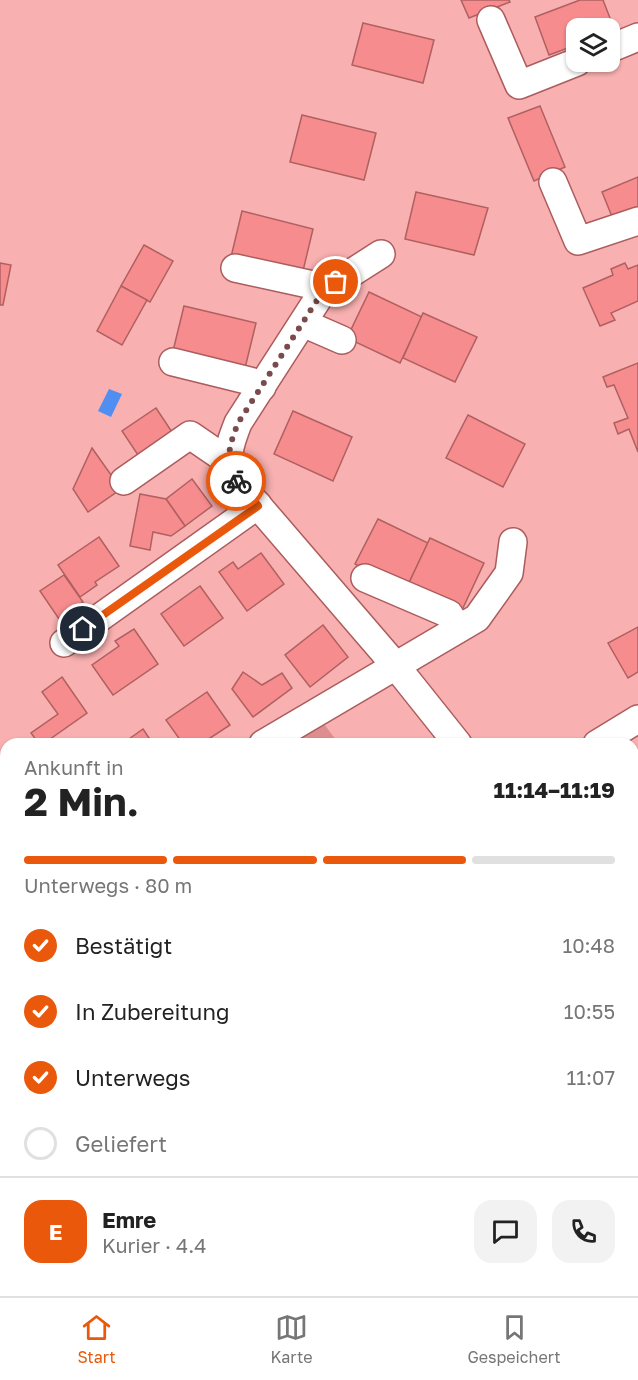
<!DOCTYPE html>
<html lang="de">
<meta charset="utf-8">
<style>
:root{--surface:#fff;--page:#f2f2f2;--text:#222;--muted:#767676;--line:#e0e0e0;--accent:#ea580c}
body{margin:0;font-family:"Golos Text",sans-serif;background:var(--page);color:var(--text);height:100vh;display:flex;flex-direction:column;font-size:22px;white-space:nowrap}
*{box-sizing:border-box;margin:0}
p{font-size:20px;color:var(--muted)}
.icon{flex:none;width:33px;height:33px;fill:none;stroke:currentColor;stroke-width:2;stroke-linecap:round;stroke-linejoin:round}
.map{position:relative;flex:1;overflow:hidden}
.details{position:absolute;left:0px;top:738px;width:639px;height:558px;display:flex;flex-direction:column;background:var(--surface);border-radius:18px 18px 0 0;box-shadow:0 2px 4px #0004}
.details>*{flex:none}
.fabs{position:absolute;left:566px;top:18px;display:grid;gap:12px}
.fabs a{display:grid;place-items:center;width:54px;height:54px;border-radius:12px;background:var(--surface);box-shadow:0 2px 4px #0004;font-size:30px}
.pin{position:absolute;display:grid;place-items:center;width:51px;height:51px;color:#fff;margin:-26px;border:3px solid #fff;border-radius:50%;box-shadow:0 2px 6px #0007}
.courier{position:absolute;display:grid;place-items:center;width:60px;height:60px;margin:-30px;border:4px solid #ea580c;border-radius:50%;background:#fff;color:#222;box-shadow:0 2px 8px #0007}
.summary em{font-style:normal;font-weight:700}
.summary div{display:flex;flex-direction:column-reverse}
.summary{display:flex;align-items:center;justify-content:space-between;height:102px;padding:0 24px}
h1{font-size:39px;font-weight:700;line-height:45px}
.bar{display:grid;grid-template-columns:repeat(4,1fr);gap:9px 6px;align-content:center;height:72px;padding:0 24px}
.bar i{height:8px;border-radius:4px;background:var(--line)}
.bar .selected{background:var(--accent)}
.bar p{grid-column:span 4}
.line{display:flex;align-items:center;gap:15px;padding:0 24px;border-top:2px solid var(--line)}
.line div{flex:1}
.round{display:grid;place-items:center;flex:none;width:63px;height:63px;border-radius:18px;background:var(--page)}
ol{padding:0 24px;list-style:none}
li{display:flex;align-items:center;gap:18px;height:66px}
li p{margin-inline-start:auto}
li .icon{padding:6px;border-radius:50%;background:var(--accent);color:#fff;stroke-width:4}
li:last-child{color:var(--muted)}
li i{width:33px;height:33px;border:3px solid var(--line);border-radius:50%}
.tabs{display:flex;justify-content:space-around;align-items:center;height:84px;border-top:2px solid var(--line);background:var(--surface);font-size:16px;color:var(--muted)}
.tabs a{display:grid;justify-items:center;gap:3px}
.tabs .selected{color:var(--accent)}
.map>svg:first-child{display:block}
.green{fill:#de8e8e}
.water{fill:#508ef2}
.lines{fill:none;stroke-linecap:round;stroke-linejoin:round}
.stream{stroke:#508ef2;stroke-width:7}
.building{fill:#f78c8e;stroke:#b06061;stroke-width:1.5}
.minor-casing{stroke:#ac5c5d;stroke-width:30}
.minor{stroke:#fff;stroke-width:27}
.done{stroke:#7a4b4c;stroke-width:6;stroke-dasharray:0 10.8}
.route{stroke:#ea580c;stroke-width:8}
</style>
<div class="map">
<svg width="638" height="1296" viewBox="0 0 638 1296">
<rect width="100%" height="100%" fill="#f8b0b0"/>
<g class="green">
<polygon points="321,720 339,744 284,744"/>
<polygon points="6,923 6,1142 0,1144 0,926"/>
</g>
<polygon class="water" points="109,389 122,394 111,417 98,411"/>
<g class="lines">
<polyline class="stream" points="0,1030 6,1030"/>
</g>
<g class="building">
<polygon points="461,0 509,0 510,2 469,18"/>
<polygon points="580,0 603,0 615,31 609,33 609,28 576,28 576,45 549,55 535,17"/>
<polygon points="363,23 434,40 423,83 352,65"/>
<polygon points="540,106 565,167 534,181 508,118"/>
<polygon points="302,115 376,133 364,180 290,162"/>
<polygon points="638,177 638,209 613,219 602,192"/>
<polygon points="416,192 488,208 474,255 405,239"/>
<polygon points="242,211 313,229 302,275 231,257"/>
<polygon points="144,245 173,261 150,302 121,286"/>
<polygon points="0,263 11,265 3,305 0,305"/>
<polygon points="625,263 628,269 638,265 638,301 611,313 615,320 600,326 583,288 613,275 611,269"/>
<polygon points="121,286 147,300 122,345 97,331"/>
<polygon points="369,292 422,317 400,363 347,338"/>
<polygon points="184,306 256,323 245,368 173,351"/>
<polygon points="423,313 477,337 455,382 403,358"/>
<polygon points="638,363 638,452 629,429 618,434 614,423 628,418 614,385 607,387 603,377"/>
<polygon points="156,408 174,435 140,458 122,431"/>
<polygon points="293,411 352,437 333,481 274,454"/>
<polygon points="468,415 525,444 503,487 446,458"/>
<polygon points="92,448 121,489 88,512 73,489"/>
<polygon points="192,479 212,506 185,526 166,499"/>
<polygon points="140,494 166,499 185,526 171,536 153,532 150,550 130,546"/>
<polygon points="378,519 428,543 408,585 404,589 355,564"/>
<polygon points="99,537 119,566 95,582 97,585 80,597 58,565"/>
<polygon points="430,538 484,563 462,610 408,585"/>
<polygon points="261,553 284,584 247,611 219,572 233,562 238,569"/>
<polygon points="64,575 83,602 59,619 40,591"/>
<polygon points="200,586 223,618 184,646 161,614"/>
<polygon points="323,625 348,657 310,687 285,655"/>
<polygon points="638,627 638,672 628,678 608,643"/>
<polygon points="134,629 158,664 113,695 92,665 119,646 115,641"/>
<polygon points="243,672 262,685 282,673 292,688 253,717 232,689"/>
<polygon points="62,677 87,713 43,744 39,744 31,733 58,714 42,692"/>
<polygon points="207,692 230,725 201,744 183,744 166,720"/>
<polygon points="143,729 153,744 122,744"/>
<polygon points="6,843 6,885 0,881 0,846"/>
<polygon points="633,920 638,932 638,954 633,956"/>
<polygon points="633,1142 638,1145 638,1181 633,1179"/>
<polygon points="149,1290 190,1290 186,1296 145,1296"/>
<polygon points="487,1290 521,1290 519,1296 482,1296"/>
</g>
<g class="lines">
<g class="minor-casing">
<g id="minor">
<polyline points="491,20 519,85 577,62"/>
<polyline points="609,49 638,37"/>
<polyline points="553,182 578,241 638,221"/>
<path d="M 381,254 L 323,291 L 238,423 C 228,449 226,454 236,480 L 395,665 L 458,744"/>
<polyline points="235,268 313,285 323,291"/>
<polyline points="303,323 342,340"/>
<polyline points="173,362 250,381 262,387"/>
<polyline points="124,481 190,435 228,461"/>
<polyline points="365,578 449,614 458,629"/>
<polyline points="64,643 258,505"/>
<polyline points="263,744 477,618 509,573 513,542"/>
<polyline points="597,744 638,719"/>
<polyline points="633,1014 638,1006"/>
<polyline points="0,1227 6,1223"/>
<polyline points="633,1261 638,1249"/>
<polyline points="299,1290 308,1296"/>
<polyline points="4,1296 9,1290"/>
<polyline points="386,1296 390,1290"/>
<polyline points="541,1296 541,1290"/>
<polyline points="618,1296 620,1290"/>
</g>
</g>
<use href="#minor" class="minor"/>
</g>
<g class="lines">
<path class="done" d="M 236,481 C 225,457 229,447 238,423 L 323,291 L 336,282"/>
<polyline class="route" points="83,629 258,506 236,481"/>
</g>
</svg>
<div class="fabs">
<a><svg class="icon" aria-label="layers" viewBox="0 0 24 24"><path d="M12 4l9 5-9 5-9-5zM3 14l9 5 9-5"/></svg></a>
</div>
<div class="pin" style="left:336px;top:282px;background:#ea580c"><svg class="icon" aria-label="bag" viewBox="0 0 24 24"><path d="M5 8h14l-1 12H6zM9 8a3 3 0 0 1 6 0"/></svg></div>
<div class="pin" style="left:83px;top:629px;background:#1f2937"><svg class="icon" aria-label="home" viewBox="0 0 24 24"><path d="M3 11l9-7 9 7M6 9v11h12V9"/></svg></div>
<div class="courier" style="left:236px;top:481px"><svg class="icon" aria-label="bike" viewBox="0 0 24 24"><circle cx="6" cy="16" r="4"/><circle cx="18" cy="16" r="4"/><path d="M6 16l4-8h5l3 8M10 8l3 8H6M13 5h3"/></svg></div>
<section class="details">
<div class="summary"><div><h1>2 Min.</h1><p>Ankunft in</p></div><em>11:14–11:19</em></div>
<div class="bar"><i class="selected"></i><i class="selected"></i><i class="selected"></i><i></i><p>Unterwegs · 80 m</p></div>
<ol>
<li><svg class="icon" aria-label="check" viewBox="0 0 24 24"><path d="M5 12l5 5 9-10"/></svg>Bestätigt<p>10:48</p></li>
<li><svg class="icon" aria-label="check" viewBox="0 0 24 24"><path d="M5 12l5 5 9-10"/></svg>In Zubereitung<p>10:55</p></li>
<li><svg class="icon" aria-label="check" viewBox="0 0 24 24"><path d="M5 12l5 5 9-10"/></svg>Unterwegs<p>11:07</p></li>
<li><i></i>Geliefert</li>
</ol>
<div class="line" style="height:108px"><b class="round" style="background:var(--accent);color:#fff">E</b><div><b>Emre</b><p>Kurier · 4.4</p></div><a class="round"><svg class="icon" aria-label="chat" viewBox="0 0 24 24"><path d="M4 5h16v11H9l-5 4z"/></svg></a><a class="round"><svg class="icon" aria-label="phone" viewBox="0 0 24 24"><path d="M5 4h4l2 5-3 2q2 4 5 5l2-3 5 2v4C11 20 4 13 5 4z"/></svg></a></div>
</section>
</div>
<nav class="tabs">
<a class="selected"><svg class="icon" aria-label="home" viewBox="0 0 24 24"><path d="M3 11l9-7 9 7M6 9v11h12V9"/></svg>Start</a>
<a><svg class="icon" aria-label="map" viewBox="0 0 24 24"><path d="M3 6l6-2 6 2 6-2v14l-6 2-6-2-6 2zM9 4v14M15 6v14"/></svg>Karte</a>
<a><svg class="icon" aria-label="saved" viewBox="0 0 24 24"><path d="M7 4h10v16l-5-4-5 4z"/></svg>Gespeichert</a>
</nav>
